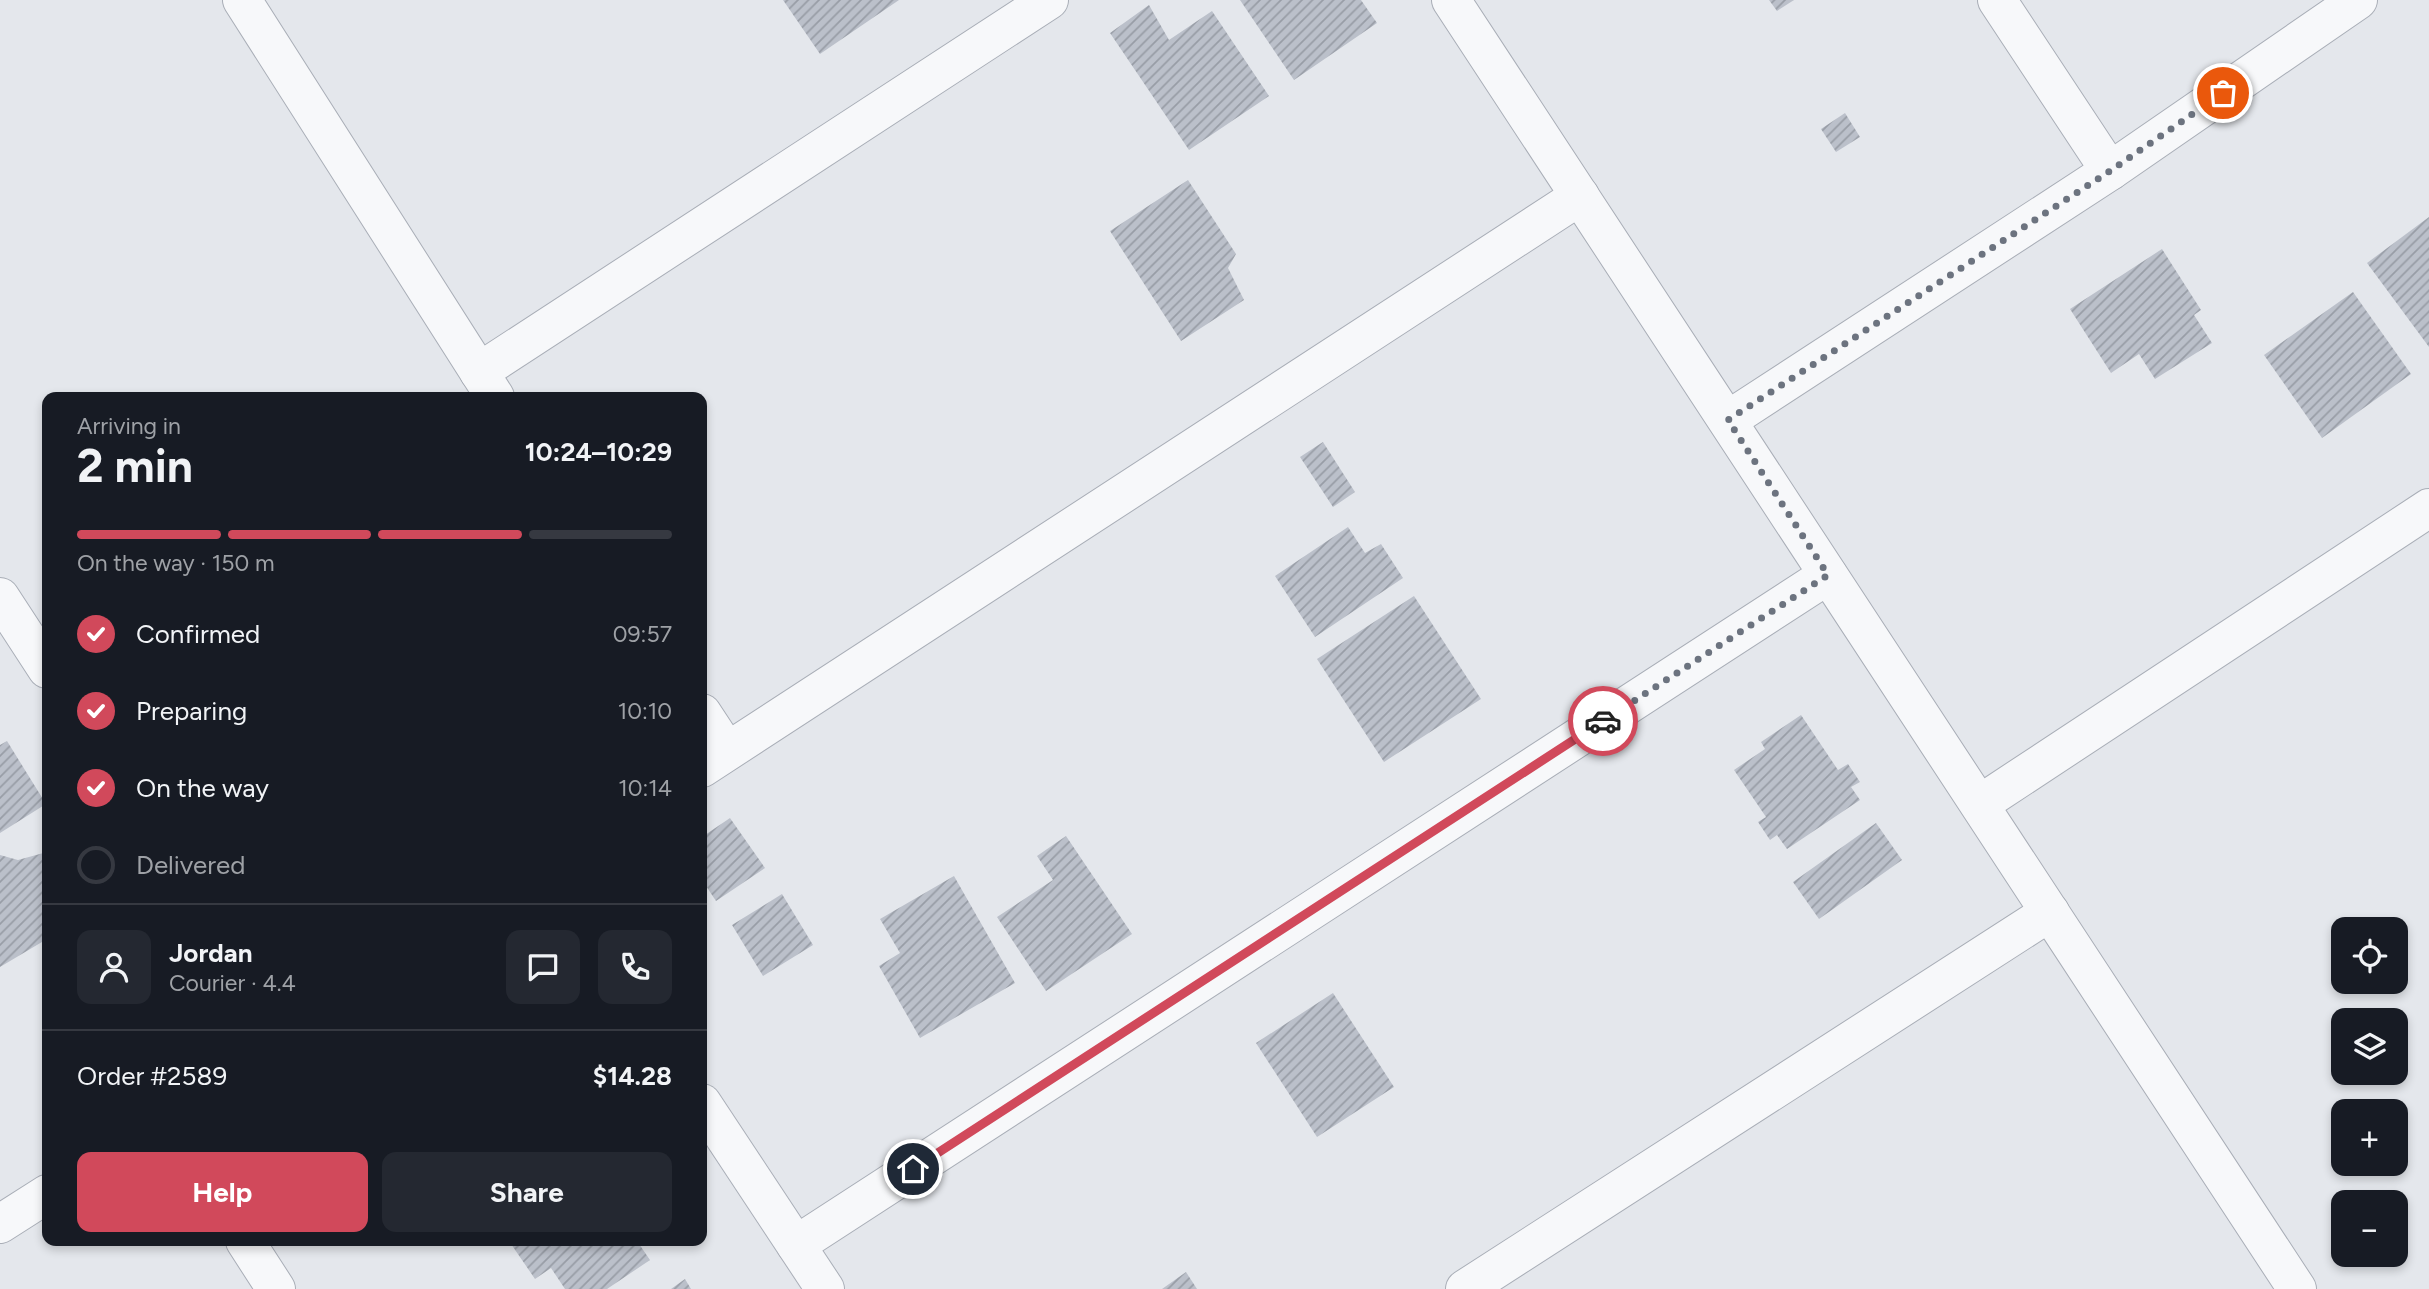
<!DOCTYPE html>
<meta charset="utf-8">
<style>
:root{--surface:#171b24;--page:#242831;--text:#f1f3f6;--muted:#9ea1a6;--line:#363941;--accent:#d1495b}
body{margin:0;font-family:Figtree,sans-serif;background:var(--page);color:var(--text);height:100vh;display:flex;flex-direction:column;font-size:26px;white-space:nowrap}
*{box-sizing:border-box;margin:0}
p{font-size:23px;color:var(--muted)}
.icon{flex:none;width:38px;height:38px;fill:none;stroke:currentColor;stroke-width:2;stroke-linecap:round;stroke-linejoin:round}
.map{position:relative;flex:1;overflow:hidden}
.panel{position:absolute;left:42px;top:392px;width:665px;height:854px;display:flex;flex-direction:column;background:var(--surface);border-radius:14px;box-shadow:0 4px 10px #0003}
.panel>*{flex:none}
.controls{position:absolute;left:2331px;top:917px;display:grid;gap:14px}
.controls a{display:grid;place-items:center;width:77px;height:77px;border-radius:14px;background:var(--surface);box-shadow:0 4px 10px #0003;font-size:35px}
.pin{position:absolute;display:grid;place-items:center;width:60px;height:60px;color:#fff;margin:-30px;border:4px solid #fff;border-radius:50%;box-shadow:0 2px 7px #0007}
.courier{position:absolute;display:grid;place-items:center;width:70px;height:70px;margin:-35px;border:5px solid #d1495b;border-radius:50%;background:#fff;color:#222;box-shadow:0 2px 9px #0007}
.head em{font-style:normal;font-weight:700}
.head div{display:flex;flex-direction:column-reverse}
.head{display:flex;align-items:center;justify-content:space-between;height:119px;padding:0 35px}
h1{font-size:46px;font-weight:700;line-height:52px}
.bar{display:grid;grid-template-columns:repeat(4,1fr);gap:10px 7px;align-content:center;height:84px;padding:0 35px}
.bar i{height:9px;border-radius:5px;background:var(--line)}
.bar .current{background:var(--accent)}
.bar p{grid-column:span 4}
.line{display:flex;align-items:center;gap:18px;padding:0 35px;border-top:2px solid var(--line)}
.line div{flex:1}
.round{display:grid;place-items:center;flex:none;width:74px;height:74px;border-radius:14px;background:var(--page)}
ol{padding:0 35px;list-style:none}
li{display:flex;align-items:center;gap:21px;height:77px}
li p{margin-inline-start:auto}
li .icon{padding:7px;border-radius:50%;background:var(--accent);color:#fff;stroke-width:4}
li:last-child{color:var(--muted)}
li i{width:38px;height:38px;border:4px solid var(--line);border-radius:50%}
.button{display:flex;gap:14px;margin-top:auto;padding:14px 35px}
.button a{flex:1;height:80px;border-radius:14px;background:var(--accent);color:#fff;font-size:28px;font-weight:700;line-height:80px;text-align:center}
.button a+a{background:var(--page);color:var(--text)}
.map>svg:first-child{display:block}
.building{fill:url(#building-hatch)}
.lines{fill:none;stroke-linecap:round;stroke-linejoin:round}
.minor-casing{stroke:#a9aeb7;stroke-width:40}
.minor{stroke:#f7f8fa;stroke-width:38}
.done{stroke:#6c737f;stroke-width:7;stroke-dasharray:0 12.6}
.route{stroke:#d1495b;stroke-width:9}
</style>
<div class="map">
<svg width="2429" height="1289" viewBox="0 0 2429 1289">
<defs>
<pattern id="building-hatch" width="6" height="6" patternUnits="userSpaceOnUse" patternTransform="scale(1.75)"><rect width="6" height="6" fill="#bbc0ca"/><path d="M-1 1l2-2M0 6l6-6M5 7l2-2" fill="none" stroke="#989da6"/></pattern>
</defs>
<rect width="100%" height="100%" fill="#e4e7ec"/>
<g class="building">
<polygon points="783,0 899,0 820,54"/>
<polygon points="1240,0 1361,0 1377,23 1294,80"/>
<polygon points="1769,0 1794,0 1777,11"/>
<polygon points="1149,5 1169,40 1212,11 1269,96 1189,150 1110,33"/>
<polygon points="1845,113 1860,137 1836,152 1821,129"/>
<polygon points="1188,180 1236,254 1228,268 1244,300 1181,341 1110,231"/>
<polygon points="2429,217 2429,347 2367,263"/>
<polygon points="2162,249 2201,310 2194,315 2212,343 2155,379 2139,354 2111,373 2070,309"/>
<polygon points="2353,292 2411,374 2322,438 2264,355"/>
<polygon points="1323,442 1355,492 1333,507 1300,457"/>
<polygon points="1348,527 1365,553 1381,544 1403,578 1315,637 1275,576"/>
<polygon points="1414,596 1481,699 1384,762 1317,659"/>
<polygon points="1801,715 1838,770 1848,764 1860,782 1851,787 1860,800 1787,849 1777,835 1770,840 1758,822 1766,817 1734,770 1765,749 1761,742"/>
<polygon points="7,741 46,804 0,833 0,745"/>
<polygon points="730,818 765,868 716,901 702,880 702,837"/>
<polygon points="1876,823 1902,860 1819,919 1793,882"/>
<polygon points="1066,836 1132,934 1046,991 997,917 1053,880 1037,856"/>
<polygon points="47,852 47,939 0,967 0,855 18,860"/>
<polygon points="954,876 1015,983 920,1038 879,966 900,953 880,919"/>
<polygon points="782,894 813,945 763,976 732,925"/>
<polygon points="1333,993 1394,1087 1317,1137 1256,1043"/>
<polygon points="509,1241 637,1241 650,1260 607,1289 565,1289 551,1268 535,1279"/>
<polygon points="1186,1272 1197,1289 1162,1289"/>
<polygon points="685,1279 691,1289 671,1289"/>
</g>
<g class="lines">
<g class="minor-casing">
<g id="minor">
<polyline points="242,0 495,397"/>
<polyline points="1451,0 2297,1289"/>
<polyline points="1997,0 2110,171"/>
<polyline points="479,372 1049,0"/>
<polyline points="1728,420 2110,171 2358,0"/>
<polyline points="0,597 47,669"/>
<polyline points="702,713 727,751"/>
<polyline points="702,768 1580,196"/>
<polyline points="1980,804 2429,508"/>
<polyline points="702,1103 825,1289"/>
<polyline points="0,1224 47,1194"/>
<polyline points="245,1241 276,1289"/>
<polyline points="796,1245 1828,575"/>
<polyline points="1465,1289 2050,912"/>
</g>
</g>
<use href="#minor" class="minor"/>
</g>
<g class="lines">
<polyline class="done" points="1603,721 1828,575 1728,420 2110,171 2223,93"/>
<polyline class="route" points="913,1169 1603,721"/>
</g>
</svg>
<div class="controls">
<a><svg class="icon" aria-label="locate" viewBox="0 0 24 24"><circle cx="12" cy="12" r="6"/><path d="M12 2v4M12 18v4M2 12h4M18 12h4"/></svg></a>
<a><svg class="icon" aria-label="layers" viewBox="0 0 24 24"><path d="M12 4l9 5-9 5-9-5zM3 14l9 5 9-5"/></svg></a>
<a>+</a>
<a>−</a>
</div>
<div class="pin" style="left:2223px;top:93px;background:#ea580c"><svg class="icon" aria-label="bag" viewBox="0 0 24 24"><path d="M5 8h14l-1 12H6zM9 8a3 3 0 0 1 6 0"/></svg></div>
<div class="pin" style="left:913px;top:1169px;background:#1f2937"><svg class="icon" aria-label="home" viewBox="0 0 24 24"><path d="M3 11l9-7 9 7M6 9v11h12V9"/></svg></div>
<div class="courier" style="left:1603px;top:721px"><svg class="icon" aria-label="car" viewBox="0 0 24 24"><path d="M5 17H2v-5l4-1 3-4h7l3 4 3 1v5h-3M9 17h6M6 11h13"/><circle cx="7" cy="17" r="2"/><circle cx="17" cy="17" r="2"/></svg></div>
<section class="panel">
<div class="head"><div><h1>2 min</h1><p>Arriving in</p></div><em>10:24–10:29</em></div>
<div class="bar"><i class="current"></i><i class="current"></i><i class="current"></i><i></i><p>On the way · 150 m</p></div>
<ol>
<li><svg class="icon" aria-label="check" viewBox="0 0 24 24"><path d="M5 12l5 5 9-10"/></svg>Confirmed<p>09:57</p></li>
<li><svg class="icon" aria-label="check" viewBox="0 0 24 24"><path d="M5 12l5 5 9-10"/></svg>Preparing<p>10:10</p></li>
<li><svg class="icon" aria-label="check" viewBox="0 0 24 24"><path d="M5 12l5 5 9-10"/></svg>On the way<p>10:14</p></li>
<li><i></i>Delivered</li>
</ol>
<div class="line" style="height:126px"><a class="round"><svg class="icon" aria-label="person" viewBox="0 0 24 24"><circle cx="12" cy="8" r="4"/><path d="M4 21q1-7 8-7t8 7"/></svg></a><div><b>Jordan</b><p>Courier · 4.4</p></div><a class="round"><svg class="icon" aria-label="chat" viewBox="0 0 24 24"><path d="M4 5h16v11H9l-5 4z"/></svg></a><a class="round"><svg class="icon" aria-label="phone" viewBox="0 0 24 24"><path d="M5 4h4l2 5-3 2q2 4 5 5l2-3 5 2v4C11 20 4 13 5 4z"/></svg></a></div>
<div class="line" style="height:91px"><div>Order #2589</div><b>$14.28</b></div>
<div class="button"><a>Help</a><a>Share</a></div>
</section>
</div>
